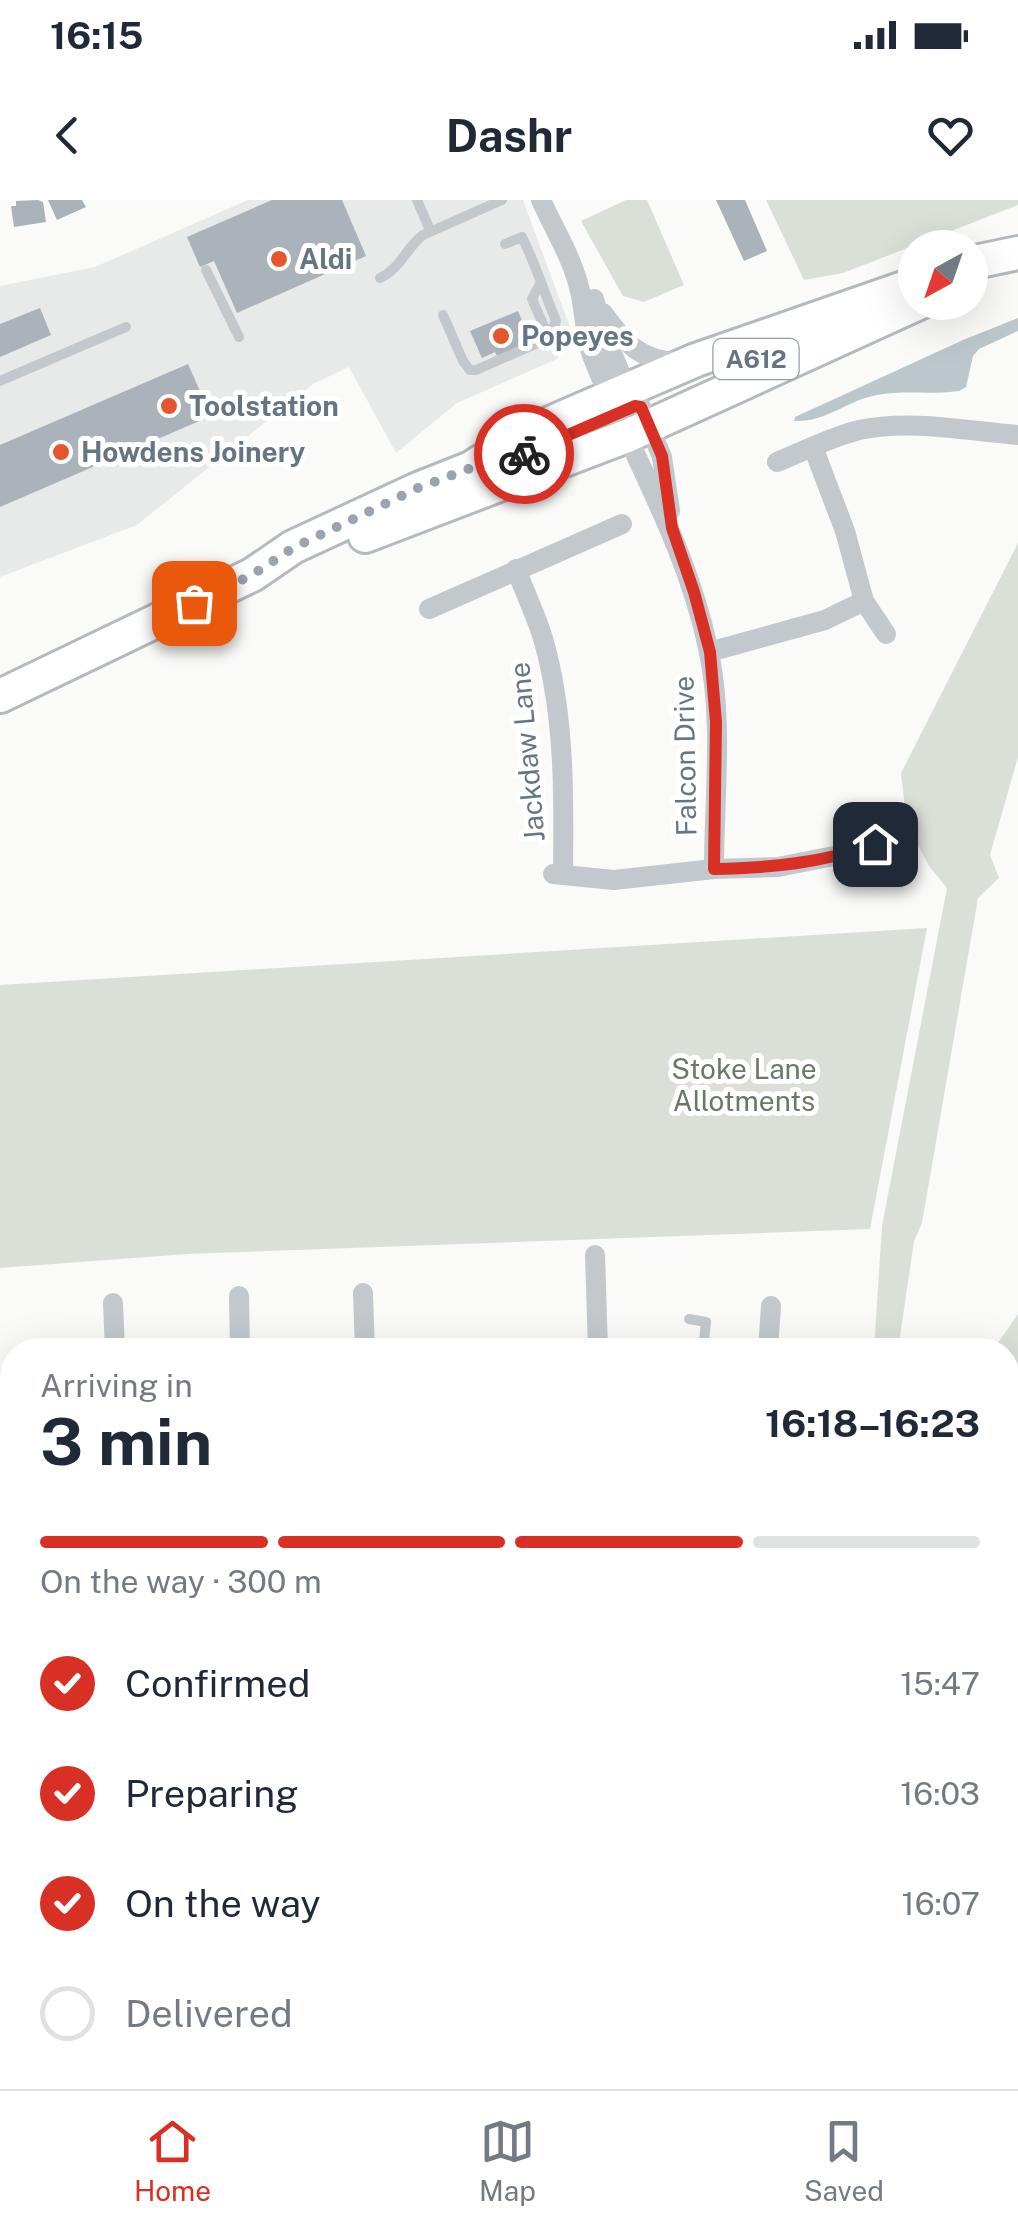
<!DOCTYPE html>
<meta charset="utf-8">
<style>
:root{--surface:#fff;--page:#f6f6f7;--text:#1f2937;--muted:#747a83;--line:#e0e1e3;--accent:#d93025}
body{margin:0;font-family:"Public Sans",sans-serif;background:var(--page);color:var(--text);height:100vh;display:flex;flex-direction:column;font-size:38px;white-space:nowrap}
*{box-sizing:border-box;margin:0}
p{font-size:32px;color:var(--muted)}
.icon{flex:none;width:55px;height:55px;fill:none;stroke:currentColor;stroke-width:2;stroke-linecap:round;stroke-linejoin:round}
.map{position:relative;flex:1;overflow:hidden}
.drawer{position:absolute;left:0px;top:1138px;width:1020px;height:752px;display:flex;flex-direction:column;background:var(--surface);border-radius:40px 40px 0 0;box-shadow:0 10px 40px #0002}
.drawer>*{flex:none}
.needle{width:65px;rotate:220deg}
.tools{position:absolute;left:898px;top:30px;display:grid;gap:20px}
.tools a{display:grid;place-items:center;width:90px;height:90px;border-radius:50%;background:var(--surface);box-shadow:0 10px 40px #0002;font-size:50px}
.pin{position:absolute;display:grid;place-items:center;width:85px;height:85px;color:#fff;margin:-42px;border-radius:20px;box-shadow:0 5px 15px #0006}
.courier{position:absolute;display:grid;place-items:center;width:100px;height:100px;margin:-50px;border:8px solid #d93025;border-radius:50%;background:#fff;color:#222;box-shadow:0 2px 12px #0007}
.overview em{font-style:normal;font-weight:700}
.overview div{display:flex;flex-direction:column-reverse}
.overview{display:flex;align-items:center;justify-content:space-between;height:170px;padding:0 40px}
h1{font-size:65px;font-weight:700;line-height:75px}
.bar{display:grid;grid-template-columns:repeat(4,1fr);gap:15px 10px;align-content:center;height:120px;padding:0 40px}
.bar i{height:12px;border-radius:8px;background:var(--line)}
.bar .on{background:var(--accent)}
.bar p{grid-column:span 4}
ol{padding:0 40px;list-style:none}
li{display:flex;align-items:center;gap:30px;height:110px}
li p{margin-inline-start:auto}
li .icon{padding:10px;border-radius:50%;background:var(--accent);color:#fff;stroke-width:4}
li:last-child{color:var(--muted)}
li i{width:55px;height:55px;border:5px solid var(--line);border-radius:50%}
.status{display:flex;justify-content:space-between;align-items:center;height:70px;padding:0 50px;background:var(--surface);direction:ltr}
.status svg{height:28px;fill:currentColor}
header{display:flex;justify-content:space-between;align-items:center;height:130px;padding:0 40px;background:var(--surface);font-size:45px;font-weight:700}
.tabs{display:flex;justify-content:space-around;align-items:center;height:140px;border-top:2px solid var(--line);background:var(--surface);font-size:28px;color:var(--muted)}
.tabs a{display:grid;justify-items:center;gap:5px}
.tabs .on{color:var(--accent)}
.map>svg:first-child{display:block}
.built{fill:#e8e9e9}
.green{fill:#dadfd7}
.water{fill:#bbc7cb}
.building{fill:#aab3b9}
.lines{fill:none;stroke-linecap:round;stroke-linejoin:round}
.primary-casing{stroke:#b5babe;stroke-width:38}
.service{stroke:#c3c8cc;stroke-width:10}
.minor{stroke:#c3c8cc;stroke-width:20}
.primary{stroke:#fff;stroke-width:32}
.rail-casing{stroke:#a2aab0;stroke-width:9}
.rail{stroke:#fff;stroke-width:5;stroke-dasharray:15;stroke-linecap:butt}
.done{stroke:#99a4ac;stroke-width:10;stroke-dasharray:0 18}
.route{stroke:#d93025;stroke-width:12}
.poi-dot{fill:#e4572e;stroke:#fff;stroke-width:4}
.labels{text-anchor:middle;stroke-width:10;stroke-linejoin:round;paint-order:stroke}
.shield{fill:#fff;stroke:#939fa8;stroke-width:2.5}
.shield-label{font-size:25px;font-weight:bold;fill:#657683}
.poi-label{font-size:28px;font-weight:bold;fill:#657683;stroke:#fff;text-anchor:start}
.street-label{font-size:28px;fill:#657683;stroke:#fff}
.park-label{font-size:28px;fill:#687a64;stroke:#fff}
</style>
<div class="status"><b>16:15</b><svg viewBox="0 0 49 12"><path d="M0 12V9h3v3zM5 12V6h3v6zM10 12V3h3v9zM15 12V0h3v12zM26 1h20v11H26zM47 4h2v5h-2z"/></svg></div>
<header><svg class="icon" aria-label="back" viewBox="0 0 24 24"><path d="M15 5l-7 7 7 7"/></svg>Dashr<svg class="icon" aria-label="heart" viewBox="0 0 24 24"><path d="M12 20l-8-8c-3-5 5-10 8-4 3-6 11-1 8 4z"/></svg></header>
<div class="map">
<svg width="1018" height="1889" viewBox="0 0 1018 1889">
<rect width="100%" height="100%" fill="#fafaf8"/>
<polygon class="built" points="248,0 523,0 571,130 557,159 457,203 396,253 349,167 313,184 137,325 0,377 0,86 95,67"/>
<g class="green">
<polygon points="626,0 647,0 684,85 644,102 623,96 581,21"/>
<polygon points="766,0 1018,0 1018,5 843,73 804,80"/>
<polygon points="1018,343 1018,557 990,655 999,678 978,698 922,1023 914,1041 898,1150 874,1150 882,1026 947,688 929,666 907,625 901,573"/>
<polygon points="927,728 870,1029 187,1054 0,1068 0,785"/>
<polygon points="1018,1114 1018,1258 1008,1259 1008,1150 993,1150"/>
<polygon points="1008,1512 1018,1512 1018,1889 766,1889 769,1878 1008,1878"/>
</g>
<path class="water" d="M 1018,118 L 1018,131 L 979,149 L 973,156 L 966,187 L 959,191 C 932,195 904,190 877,195 C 845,201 828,222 794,221 L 795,217 L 963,140 Z"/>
<g class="building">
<polygon points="38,0 43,2 46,22 14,27 11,6 16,6 16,1"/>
<polygon points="48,0 82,0 86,7 57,20"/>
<polygon points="272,0 342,0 366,56 237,113 214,61 200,67 187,37"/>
<polygon points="716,0 745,0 767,51 744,61"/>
<polygon points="40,108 51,135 0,157 0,124"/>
<polygon points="518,111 531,142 497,156 495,152 482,158 470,131"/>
<polygon points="188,164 211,216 0,307 0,245"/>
</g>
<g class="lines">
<g class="primary-casing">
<g id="primary">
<polyline points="970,63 1018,53"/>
<polyline points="365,336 627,236 921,102"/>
<polyline points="0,496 252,375 293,347 418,289 471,268 521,236 566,216 696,160 915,84"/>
</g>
</g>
<g class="service">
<polyline points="417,0 430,30"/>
<polyline points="206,70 239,137"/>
<path d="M 380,78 C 400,69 406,48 423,35 L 502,0"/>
<polyline points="540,84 532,99 549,138"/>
<path d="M 443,115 L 463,161 L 470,170 L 476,170 L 549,138 L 556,121 C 544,92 536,65 522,37 L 505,44"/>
<polyline points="0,181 126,127"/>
<polyline points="689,1119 706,1122 703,1150"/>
<polyline points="139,1889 168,1878"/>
</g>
<g class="minor">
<path d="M 541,0 C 554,29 573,59 580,91 C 585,113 585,137 593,158 C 632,257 686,343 708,448 C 724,519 714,596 714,669"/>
<polyline points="594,99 605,137 627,189 641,207 662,257 670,311"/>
<path d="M 603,113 C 624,142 641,162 679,162"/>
<polyline points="813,247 845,331 864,401 886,434"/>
<path d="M 777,262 C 804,251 831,237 859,230 C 912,219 966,231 1018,235"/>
<path d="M 516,369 C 525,393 537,417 544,442 C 565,516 564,600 563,675"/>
<polyline points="429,409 622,324"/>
<polyline points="709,452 825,420 864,401"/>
<polyline points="553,674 614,680 714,669 778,667 854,652 875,644"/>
<polyline points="595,1055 598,1150"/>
<polyline points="363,1093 365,1150"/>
<polyline points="239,1096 240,1150"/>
<polyline points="113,1103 115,1150"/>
<polyline points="768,1150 771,1106"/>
<polyline points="0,1261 12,1261"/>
<polyline points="1008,1276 1018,1276"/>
<polyline points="0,1739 12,1766"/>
<polyline points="57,1878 61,1889"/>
<polyline points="365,1878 370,1889"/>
<polyline points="512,1889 515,1878"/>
<polyline points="633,1889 636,1878"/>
</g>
<use href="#primary" class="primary"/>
<g class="rail-casing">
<g id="rail">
<polyline points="0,1478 12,1478"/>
<polyline points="1008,1506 1018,1506"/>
</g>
</g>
<use href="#rail" class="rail"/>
</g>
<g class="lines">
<polyline class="done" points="194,403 252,375 293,348 418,288 471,268 524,254"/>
<path class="route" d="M 524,254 L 635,206 L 641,207 L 662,256 L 672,328 L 694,392 L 710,452 L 716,522 L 714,669 C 768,668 824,663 875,644"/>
</g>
<g class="poi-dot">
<circle cx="279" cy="59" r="10"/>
<circle cx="501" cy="136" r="10"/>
<circle cx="169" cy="206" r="10"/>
<circle cx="61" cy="252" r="10"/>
</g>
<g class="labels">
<rect class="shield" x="713.5" y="139" width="85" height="40" rx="8"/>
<g class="shield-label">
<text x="756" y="168">A612</text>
</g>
<g class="poi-label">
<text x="299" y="69">Aldi</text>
<text x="521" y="146">Popeyes</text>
<text x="189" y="216">Toolstation</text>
<text x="81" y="262">Howdens Joinery</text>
</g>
<g class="street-label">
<text transform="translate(527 552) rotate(-95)" y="10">Jackdaw Lane</text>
<text transform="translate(685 556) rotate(-91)" y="10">Falcon Drive</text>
</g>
<g class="park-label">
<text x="744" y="879">Stoke Lane<tspan x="744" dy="32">Allotments</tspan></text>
</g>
</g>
</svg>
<div class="tools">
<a><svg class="needle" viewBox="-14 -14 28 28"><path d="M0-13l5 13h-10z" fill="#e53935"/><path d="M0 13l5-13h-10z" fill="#747a83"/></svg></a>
</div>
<div class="pin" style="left:194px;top:403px;background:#ea580c"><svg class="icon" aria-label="bag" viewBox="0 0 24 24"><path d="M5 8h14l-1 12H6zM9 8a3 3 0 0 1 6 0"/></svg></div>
<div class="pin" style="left:875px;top:644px;background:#1f2937"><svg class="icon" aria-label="home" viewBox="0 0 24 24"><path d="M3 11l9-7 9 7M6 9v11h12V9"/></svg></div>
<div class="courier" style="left:524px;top:254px"><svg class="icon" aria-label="bike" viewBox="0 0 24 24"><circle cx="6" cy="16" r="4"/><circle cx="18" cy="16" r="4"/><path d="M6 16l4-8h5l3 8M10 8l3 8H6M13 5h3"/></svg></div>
<section class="drawer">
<div class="overview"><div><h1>3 min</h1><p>Arriving in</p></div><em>16:18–16:23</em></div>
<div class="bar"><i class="on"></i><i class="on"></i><i class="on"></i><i></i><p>On the way · 300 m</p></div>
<ol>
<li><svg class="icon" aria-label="check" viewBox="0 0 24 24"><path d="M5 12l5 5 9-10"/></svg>Confirmed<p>15:47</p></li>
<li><svg class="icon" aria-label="check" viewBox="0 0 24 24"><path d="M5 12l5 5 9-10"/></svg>Preparing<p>16:03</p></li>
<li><svg class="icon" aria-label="check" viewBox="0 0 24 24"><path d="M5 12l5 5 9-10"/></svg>On the way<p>16:07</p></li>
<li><i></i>Delivered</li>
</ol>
</section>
</div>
<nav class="tabs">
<a class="on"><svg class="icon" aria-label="home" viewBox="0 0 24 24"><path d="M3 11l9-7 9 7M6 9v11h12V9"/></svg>Home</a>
<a><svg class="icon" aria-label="map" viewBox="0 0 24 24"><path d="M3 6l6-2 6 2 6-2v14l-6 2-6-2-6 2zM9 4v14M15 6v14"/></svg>Map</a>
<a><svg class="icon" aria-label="saved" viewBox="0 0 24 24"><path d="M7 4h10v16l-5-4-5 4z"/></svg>Saved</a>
</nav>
